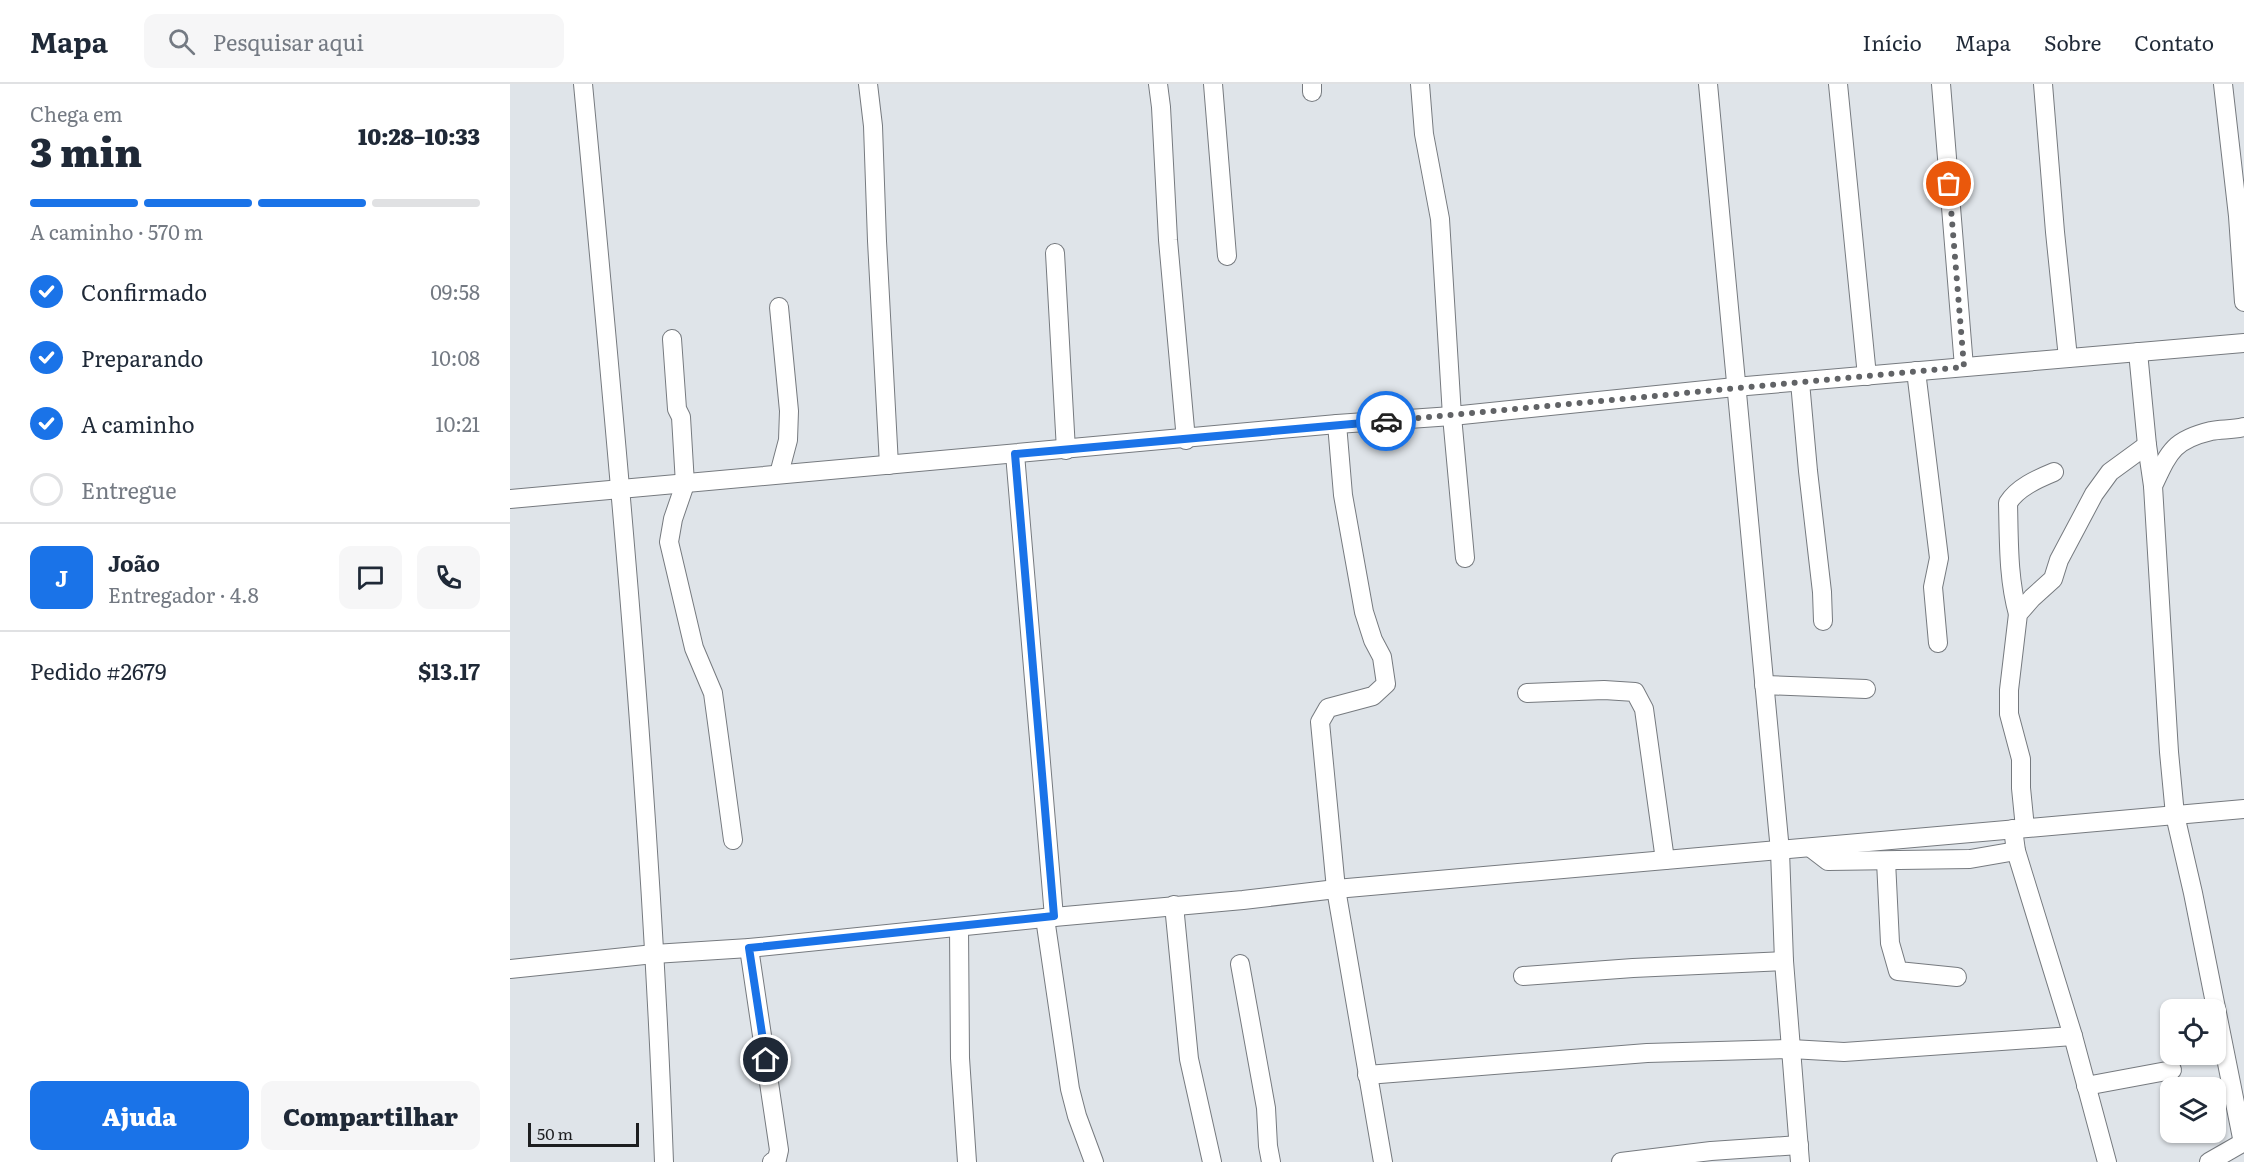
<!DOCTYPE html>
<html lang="pt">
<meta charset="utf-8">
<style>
:root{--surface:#fff;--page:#f6f6f7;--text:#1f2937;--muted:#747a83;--line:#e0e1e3;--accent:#1a73e8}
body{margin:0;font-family:Literata,serif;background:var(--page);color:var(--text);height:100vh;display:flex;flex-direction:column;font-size:22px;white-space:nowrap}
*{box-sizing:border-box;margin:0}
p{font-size:20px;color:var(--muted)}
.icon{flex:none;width:33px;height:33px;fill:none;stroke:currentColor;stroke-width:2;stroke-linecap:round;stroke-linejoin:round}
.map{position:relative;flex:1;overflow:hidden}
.side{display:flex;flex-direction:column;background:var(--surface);width:510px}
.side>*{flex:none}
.controls{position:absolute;left:1650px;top:915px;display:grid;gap:12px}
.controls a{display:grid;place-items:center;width:66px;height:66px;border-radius:12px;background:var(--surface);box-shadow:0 2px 4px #0004;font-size:30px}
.scale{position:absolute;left:18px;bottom:15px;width:111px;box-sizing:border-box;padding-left:6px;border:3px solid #1d1e20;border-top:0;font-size:16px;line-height:21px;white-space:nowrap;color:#1d1e20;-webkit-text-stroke:4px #dfe4e9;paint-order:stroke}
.pin{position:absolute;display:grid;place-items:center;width:51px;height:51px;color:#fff;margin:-26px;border:3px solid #fff;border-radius:50%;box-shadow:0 2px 6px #0007}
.courier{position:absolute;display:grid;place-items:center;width:60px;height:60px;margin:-30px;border:4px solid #1a73e8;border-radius:50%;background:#fff;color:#222;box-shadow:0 2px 8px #0007}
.summary em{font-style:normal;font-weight:800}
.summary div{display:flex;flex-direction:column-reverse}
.summary{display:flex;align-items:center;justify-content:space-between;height:102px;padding:0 30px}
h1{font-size:39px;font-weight:800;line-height:45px}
.bar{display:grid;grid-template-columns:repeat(4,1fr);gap:9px 6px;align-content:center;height:72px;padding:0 30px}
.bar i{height:8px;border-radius:4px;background:var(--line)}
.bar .selected{background:var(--accent)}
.bar p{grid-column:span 4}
.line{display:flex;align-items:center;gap:15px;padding:0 30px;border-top:2px solid var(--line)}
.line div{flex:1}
.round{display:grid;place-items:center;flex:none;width:63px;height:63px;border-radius:12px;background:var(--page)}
ol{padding:0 30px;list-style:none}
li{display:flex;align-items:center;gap:18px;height:66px}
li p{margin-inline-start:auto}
li .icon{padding:6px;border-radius:50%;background:var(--accent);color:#fff;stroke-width:4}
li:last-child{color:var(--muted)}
li i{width:33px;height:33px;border:3px solid var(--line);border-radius:50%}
.action{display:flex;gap:12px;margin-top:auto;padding:12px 30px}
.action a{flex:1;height:69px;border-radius:12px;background:var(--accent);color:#fff;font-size:24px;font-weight:800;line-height:69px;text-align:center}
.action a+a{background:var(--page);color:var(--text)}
header{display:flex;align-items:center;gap:36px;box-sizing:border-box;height:84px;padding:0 30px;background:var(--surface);border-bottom:2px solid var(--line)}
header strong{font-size:28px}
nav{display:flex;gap:33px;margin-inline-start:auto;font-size:21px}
.search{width:420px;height:54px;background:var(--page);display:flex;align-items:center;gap:15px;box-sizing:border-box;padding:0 21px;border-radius:12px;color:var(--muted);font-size:22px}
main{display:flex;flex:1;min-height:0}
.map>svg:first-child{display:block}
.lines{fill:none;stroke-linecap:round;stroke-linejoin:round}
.minor-casing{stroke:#767a7f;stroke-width:20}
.minor{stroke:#fff;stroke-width:18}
.done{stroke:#616366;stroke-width:6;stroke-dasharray:0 10.8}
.route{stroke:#1a73e8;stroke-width:8}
</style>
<header>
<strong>Mapa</strong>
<div class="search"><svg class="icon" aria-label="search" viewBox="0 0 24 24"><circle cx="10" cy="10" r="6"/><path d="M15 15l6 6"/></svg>Pesquisar aqui</div>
<nav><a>Início</a><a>Mapa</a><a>Sobre</a><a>Contato</a></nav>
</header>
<main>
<section class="side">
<div class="summary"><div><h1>3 min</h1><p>Chega em</p></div><em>10:28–10:33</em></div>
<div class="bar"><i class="selected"></i><i class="selected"></i><i class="selected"></i><i></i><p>A caminho · 570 m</p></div>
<ol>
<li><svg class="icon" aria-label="check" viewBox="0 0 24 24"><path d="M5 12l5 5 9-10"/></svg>Confirmado<p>09:58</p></li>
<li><svg class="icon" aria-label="check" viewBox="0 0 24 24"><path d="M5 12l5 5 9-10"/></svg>Preparando<p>10:08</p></li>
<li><svg class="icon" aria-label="check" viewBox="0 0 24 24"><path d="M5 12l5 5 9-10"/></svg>A caminho<p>10:21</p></li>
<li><i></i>Entregue</li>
</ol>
<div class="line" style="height:108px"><b class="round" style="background:var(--accent);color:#fff">J</b><div><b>João</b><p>Entregador · 4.8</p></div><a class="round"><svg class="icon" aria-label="chat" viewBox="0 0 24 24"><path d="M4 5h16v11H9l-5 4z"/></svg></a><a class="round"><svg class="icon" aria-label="phone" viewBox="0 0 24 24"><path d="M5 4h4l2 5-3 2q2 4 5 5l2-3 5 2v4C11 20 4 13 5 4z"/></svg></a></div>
<div class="line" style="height:78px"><div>Pedido #2679</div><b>$13.17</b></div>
<div class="action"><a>Ajuda</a><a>Compartilhar</a></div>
</section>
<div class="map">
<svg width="1734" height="1078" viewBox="0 0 1734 1078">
<rect width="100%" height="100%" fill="#dfe4e9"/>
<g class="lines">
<g class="minor-casing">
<g id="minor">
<path d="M 73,0 C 107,359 141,718 154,1078"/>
<polyline points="358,0 363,42 367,157 379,381"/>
<polyline points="648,0 651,23 658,156 676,356"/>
<polyline points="703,0 717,172"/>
<polyline points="802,0 802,8"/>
<polyline points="910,0 914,50 930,135 942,332 955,474"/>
<polyline points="1198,0 1270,767 1274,877 1290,1078"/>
<polyline points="1328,0 1357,292"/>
<polyline points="1431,0 1454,283"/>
<polyline points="1533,0 1545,148 1558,274"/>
<polyline points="1713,0 1728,132 1734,218"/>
<polyline points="545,169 556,366"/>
<polyline points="162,255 167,325 171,333 175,400 163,435 159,458 184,564 203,609 223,756"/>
<polyline points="1628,268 1637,361 1643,402"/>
<polyline points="1406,287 1429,474 1423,503 1428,559"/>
<polyline points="1290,298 1298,387 1312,508 1313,537"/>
<polyline points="827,340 833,411 854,528 863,556 872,573 876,600 863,612 818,624 810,638 826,805 873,1078"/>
<polyline points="505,370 544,833"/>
<polyline points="269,390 278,356 279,327 269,223"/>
<polyline points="0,415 827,340 942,332 1225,303 1734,259"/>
<path d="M 1508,530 C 1498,494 1499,457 1498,419 C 1507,404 1527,395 1544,388"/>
<polyline points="1254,601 1356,605"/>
<polyline points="1017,609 1094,606 1125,608 1134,625 1155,776"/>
<polyline points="1515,744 1511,704 1511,675 1499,630 1499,606 1508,530 1522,514 1543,495 1549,476 1584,410 1600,388 1637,361"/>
<polyline points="1503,745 1506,767 1563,952 1597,1078"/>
<polyline points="1301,764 1318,777 1460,775 1506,767"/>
<polyline points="1376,777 1380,859 1388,887 1447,893"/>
<polyline points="664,821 679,975 702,1078"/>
<polyline points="535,834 560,1005 567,1032 584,1078"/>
<polyline points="449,843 450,974 457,1078"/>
<polyline points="239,864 269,1066 267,1075 262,1078"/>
<polyline points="730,880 756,1024 758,1062 761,1078"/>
<polyline points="0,885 144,870 239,864 544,833 733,816 826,805 1734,725"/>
<polyline points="1013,892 1123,884 1274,877"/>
<polyline points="857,991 1137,969 1281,965 1334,968 1563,952"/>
<polyline points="1576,1002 1662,986"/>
<path d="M 1733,1059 L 1683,809 L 1665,731 L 1659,668 L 1643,402 C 1659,368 1663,356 1701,347 C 1712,345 1723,346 1734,343"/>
<polyline points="1111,1078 1201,1067 1289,1061"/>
<polyline points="1699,1078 1734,1058"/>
</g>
</g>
<use href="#minor" class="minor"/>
</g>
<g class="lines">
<polyline class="done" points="876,337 1454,283 1439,100"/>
<polyline class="route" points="256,976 239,864 544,832 505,370 876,337"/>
</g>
</svg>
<div class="controls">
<a><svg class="icon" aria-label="locate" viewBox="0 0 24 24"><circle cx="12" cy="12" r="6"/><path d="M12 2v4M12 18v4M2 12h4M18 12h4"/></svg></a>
<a><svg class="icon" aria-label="layers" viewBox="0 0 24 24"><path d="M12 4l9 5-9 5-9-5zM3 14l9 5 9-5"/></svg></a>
</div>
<div class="scale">50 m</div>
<div class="pin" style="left:1439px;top:100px;background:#ea580c"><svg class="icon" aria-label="bag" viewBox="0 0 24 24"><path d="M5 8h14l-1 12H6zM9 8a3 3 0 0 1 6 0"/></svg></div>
<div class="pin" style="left:256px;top:976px;background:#1f2937"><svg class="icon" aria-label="home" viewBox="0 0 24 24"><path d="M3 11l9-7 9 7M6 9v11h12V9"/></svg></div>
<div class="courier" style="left:876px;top:337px"><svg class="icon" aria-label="car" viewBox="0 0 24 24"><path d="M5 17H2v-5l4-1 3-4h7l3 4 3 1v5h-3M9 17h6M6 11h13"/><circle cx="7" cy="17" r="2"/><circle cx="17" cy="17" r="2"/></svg></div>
</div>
</main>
